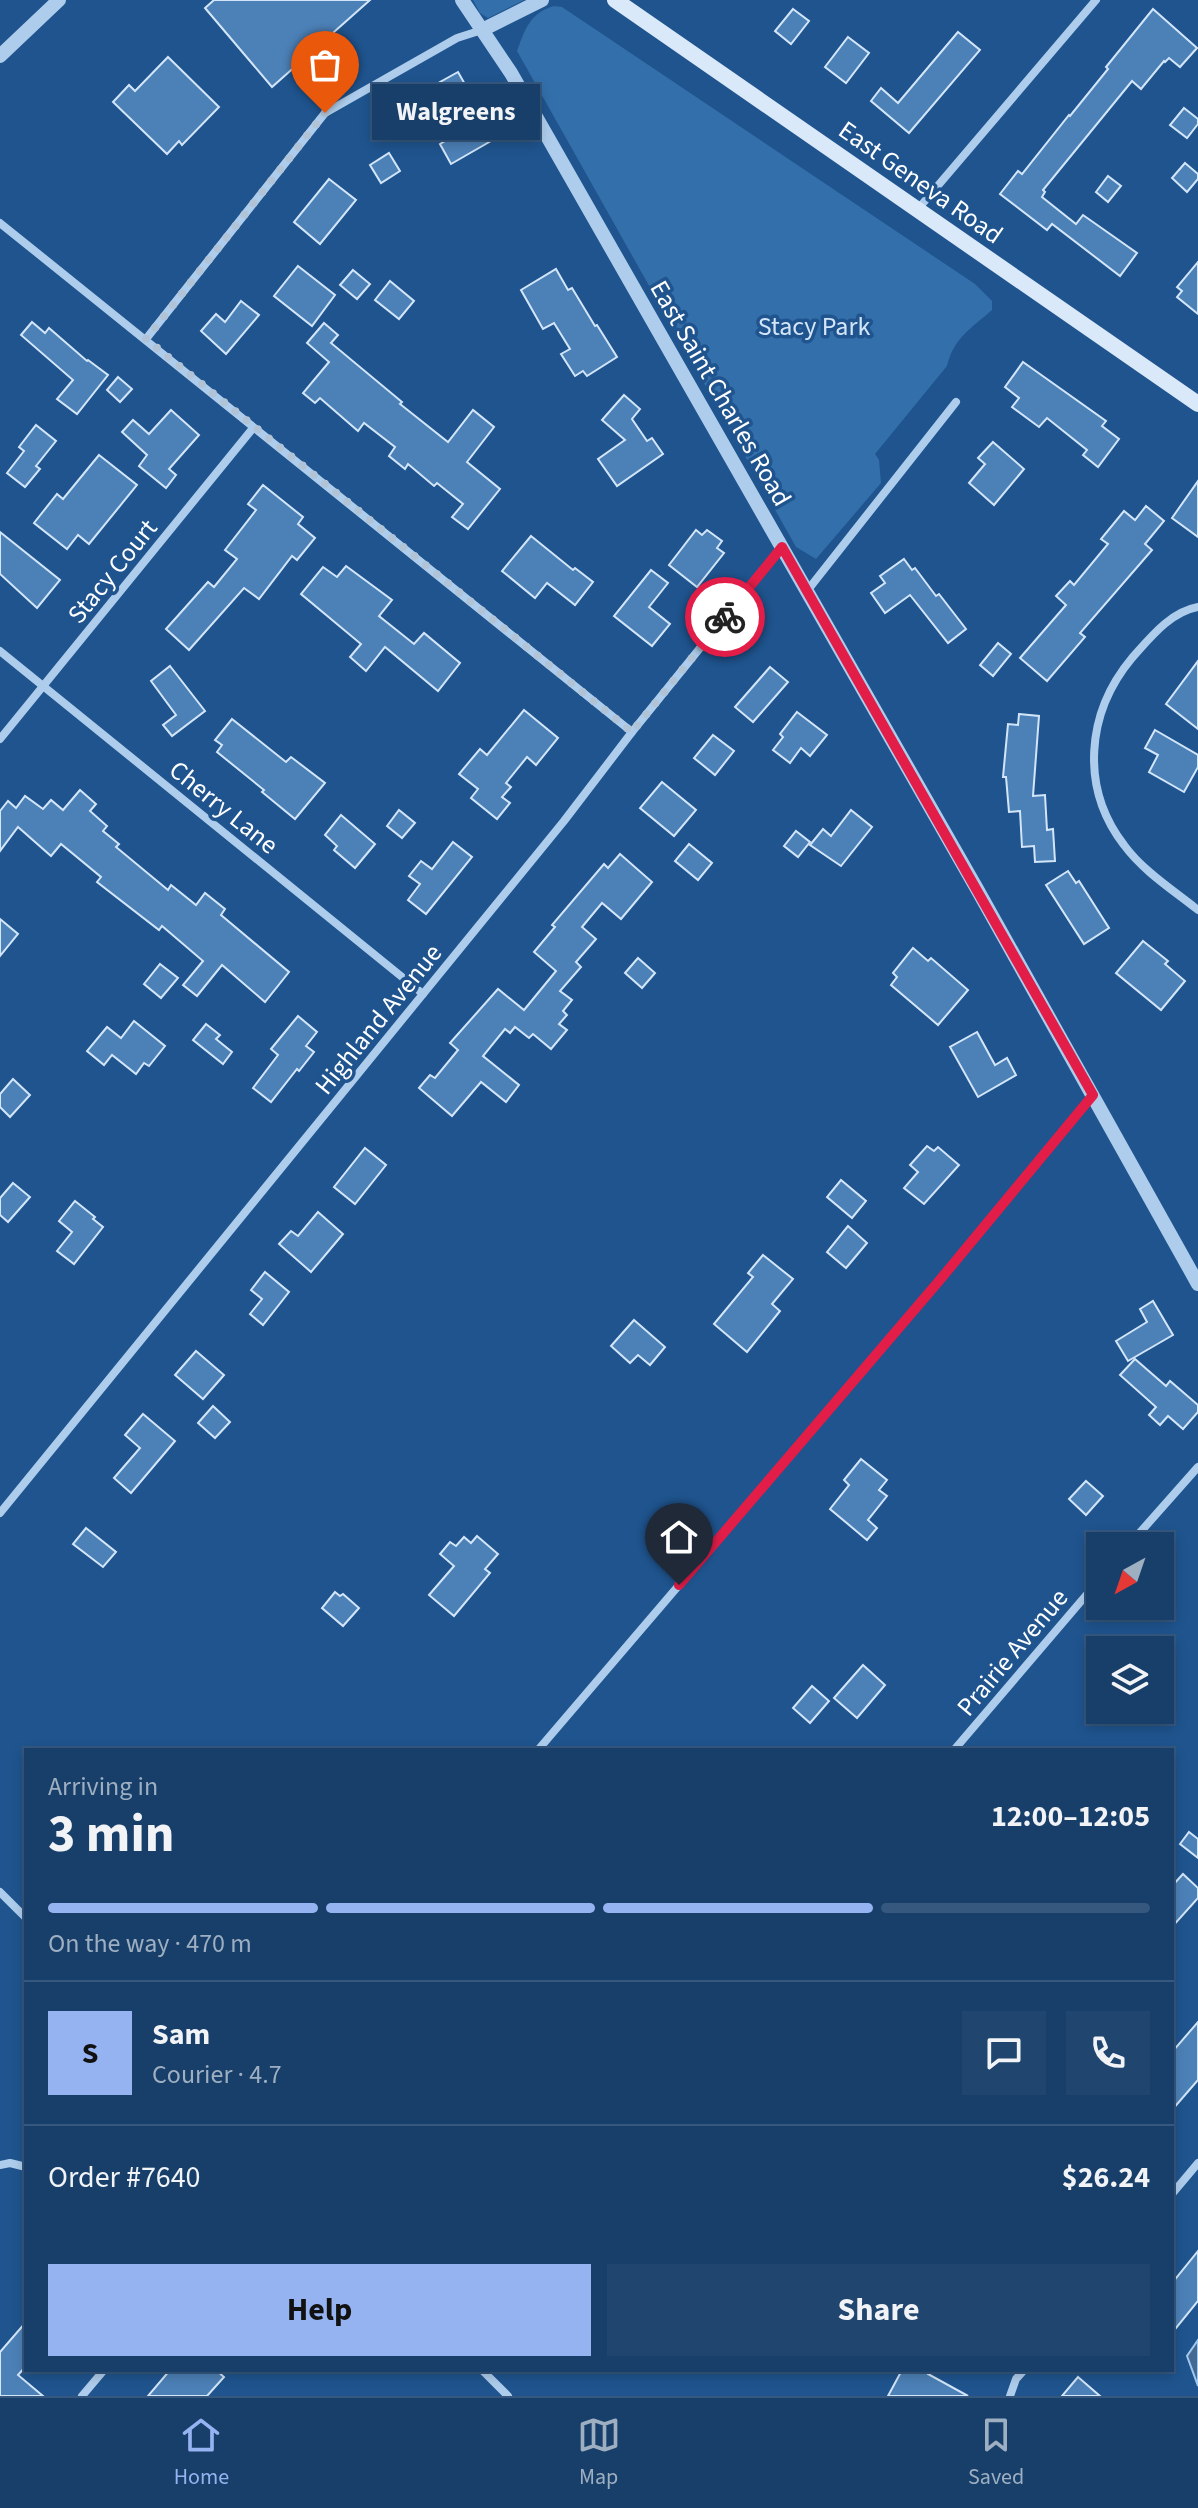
<!DOCTYPE html>
<meta charset="utf-8">
<style>
:root{--surface:#173f6a;--page:#204670;--text:#f1f3f6;--muted:#9eafc1;--line:#36587e;--accent:#95b2f1}
body{margin:0;font-family:"Source Sans 3",sans-serif;background:var(--page);color:var(--text);height:100vh;display:flex;flex-direction:column;font-size:30px;white-space:nowrap}
*{box-sizing:border-box;margin:0}
p{font-size:26px;color:var(--muted)}
.icon{flex:none;width:44px;height:44px;fill:none;stroke:currentColor;stroke-width:2;stroke-linecap:round;stroke-linejoin:round}
.map{position:relative;flex:1;overflow:hidden}
.sheet{position:absolute;left:24px;top:1748px;width:1150px;height:624px;display:flex;flex-direction:column;background:var(--surface);border-radius:0px;box-shadow:0 4px 12px #0003,0 0 0 2px var(--line)}
.sheet>*{flex:none}
.needle{width:52px;rotate:220deg}
.controls{position:absolute;left:1086px;top:1532px;display:grid;gap:16px}
.controls a{display:grid;place-items:center;width:88px;height:88px;border-radius:0px;background:var(--surface);box-shadow:0 4px 12px #0003,0 0 0 2px var(--line);font-size:40px}
.pin{position:absolute;display:grid;place-items:center;width:68px;height:68px;color:#fff;margin:-82px -34px;border-radius:50% 50% 50% 0;rotate:-45deg;box-shadow:0 0 8px #0007}
.pin .icon{rotate:45deg}
.courier{position:absolute;display:grid;place-items:center;width:80px;height:80px;margin:-40px;border:6px solid #e11d48;border-radius:50%;background:#fff;color:#222;box-shadow:0 2px 10px #0007}
.bubble{position:absolute;height:56px;border-radius:0px;background:var(--surface);box-shadow:0 4px 12px #0003,0 0 0 2px var(--line);font-size:26px;font-weight:700;line-height:56px;text-align:center}
.head em{font-style:normal;font-weight:700}
.head div{display:flex;flex-direction:column-reverse}
.head{display:flex;align-items:center;justify-content:space-between;height:136px;padding:0 24px}
h1{font-size:52px;font-weight:700;line-height:60px}
.bar{display:grid;grid-template-columns:repeat(4,1fr);gap:12px 8px;align-content:center;height:96px;padding:0 24px}
.bar i{height:10px;border-radius:6px;background:var(--line)}
.bar .active{background:var(--accent)}
.bar p{grid-column:span 4}
.line{display:flex;align-items:center;gap:20px;padding:0 24px;border-top:2px solid var(--line)}
.line div{flex:1}
.round{display:grid;place-items:center;flex:none;width:84px;height:84px;border-radius:0px;background:var(--page)}
.button{display:flex;gap:16px;margin-top:auto;padding:16px 24px}
.button a{flex:1;height:92px;border-radius:0px;background:var(--accent);color:#111;font-size:32px;font-weight:700;line-height:92px;text-align:center}
.button a+a{background:var(--page);color:var(--text)}
.tab-bar{display:flex;justify-content:space-around;align-items:center;height:112px;border-top:2px solid var(--line);background:var(--surface);font-size:22px;color:var(--muted)}
.tab-bar a{display:grid;justify-items:center;gap:4px}
.tab-bar .active{color:var(--accent)}
.map>svg:first-child{display:block}
.green{fill:#336fab}
.water{fill:#446a93;stroke:#a1c8ee;stroke-width:2}
.building{fill:#4c81b7;stroke:#d3e6f9;stroke-width:2}
.lines{fill:none;stroke-linecap:round;stroke-linejoin:round}
.minor{stroke:#aecdec;stroke-width:8}
.tertiary{stroke:#aecdec;stroke-width:14}
.secondary{stroke:#dae9f9;stroke-width:16}
.done{stroke:#b1c3d7;stroke-width:8;stroke-dasharray:0 14.4}
.route{stroke:#e11d48;stroke-width:10}
.labels{text-anchor:middle;stroke-width:7;stroke-linejoin:round;paint-order:stroke}
.street-label{font-size:26px;fill:#fff;stroke:#1f548e}
.park-label{font-size:26px;fill:#d3e6f9;stroke:#1f548e}
</style>
<div class="map">
<svg width="1198" height="2396" viewBox="0 0 1198 2396">
<rect width="100%" height="100%" fill="#1f548e"/>
<g class="green">
<polygon points="473,0 524,0 488,18 480,13"/>
<path d="M 554,6 L 562,7 L 975,284 L 992,301 L 992,310 C 972,328 954,337 947,366 L 875,454 L 879,460 L 881,483 L 816,559 L 796,547 L 517,51 C 525,29 530,13 554,6 Z"/>
</g>
<polygon class="water" points="1198,2340 1198,2386 1187,2356"/>
<g class="building">
<polygon points="214,0 370,0 272,87 205,8"/>
<polygon points="793,9 809,21 791,44 775,31"/>
<polygon points="1153,9 1197,48 1180,67 1169,58 1165,62 1164,61 1141,89 1132,81 1043,190 1045,192 1042,197 1076,224 1083,215 1137,253 1120,276 1052,224 1047,230 1000,194 1018,171 1022,174 1069,115 1070,116 1108,69 1106,67"/>
<polygon points="958,32 980,50 909,133 871,101 881,88 898,103"/>
<polygon points="848,37 869,53 846,83 825,67"/>
<polygon points="168,57 219,107 182,145 179,141 167,154 113,102 129,85 135,91"/>
<polygon points="458,72 470,93 435,112 424,91"/>
<polygon points="1184,108 1198,119 1198,124 1187,138 1170,125"/>
<polygon points="479,121 491,141 451,164 440,144"/>
<polygon points="389,153 400,171 381,183 370,165"/>
<polygon points="1185,163 1198,174 1198,179 1187,192 1172,178"/>
<polygon points="1108,176 1121,186 1108,202 1096,192"/>
<polygon points="329,179 356,200 320,244 294,222"/>
<polygon points="1198,262 1198,314 1177,297 1182,291 1177,287"/>
<polygon points="298,266 335,295 312,326 274,296"/>
<polygon points="556,269 568,290 572,288 595,326 597,325 617,357 587,376 583,371 575,376 561,354 570,349 554,323 543,329 521,290"/>
<polygon points="353,270 370,284 357,299 340,285"/>
<polygon points="390,281 414,301 399,319 375,300"/>
<polygon points="241,301 259,315 226,354 201,331 216,314 225,322"/>
<polygon points="32,322 45,333 49,328 87,361 88,360 108,375 77,414 57,399 73,380 21,335"/>
<polygon points="324,323 338,335 331,343 402,402 400,404 448,442 473,410 494,427 467,462 500,489 468,529 452,517 463,504 437,483 434,486 408,464 405,469 389,456 395,447 364,423 358,431 320,398 315,403 303,393 329,362 307,343"/>
<polygon points="1023,362 1106,421 1102,426 1119,439 1098,467 1083,455 1087,450 1047,418 1039,427 1012,407 1019,398 1005,387"/>
<polygon points="118,377 132,389 120,402 107,390"/>
<polygon points="624,395 640,409 632,419 647,441 652,438 663,454 617,486 598,459 625,440 602,420"/>
<polygon points="171,410 199,435 169,469 176,475 166,488 139,466 147,455 122,432 133,420 149,434"/>
<polygon points="36,425 56,441 36,466 40,469 25,487 7,473 24,451 19,447"/>
<polygon points="993,442 1024,469 994,505 969,483 985,464 978,458"/>
<polygon points="99,455 137,485 89,544 78,535 67,549 34,523 57,494 63,499"/>
<polygon points="1198,481 1198,537 1172,518"/>
<polygon points="263,485 303,517 298,524 315,538 297,560 292,556 259,599 244,588 189,650 166,629 208,582 214,587 237,559 225,550 256,510 248,504"/>
<polygon points="1146,506 1164,521 1145,544 1152,550 1080,633 1085,637 1047,681 1020,658 1066,605 1056,596 1070,581 1074,585 1108,544 1101,539 1124,511 1135,520"/>
<polygon points="696,530 702,535 707,530 722,541 717,548 724,553 697,587 669,565"/>
<polygon points="0,532 60,580 37,608 0,574"/>
<polygon points="531,536 573,570 575,568 593,582 575,605 547,583 535,598 502,571"/>
<polygon points="904,559 912,570 915,568 936,596 939,594 966,629 948,643 910,595 885,613 871,593 885,583 880,576"/>
<polygon points="346,566 392,600 379,616 414,644 424,633 460,663 438,691 385,647 366,671 350,657 361,644 301,594 323,567 337,577"/>
<polygon points="651,570 668,583 649,607 670,624 652,646 614,616"/>
<polygon points="998,643 1011,654 993,676 980,665"/>
<polygon points="1198,661 1198,729 1166,704"/>
<polygon points="170,666 205,711 172,736 163,725 176,715 151,681"/>
<polygon points="770,667 788,682 753,722 735,707"/>
<polygon points="524,710 558,738 536,765 527,757 506,783 511,787 502,797 510,803 497,819 471,798 478,789 459,774 480,749 487,755"/>
<polygon points="797,712 827,735 810,756 801,748 790,763 773,750 783,737 780,734"/>
<polygon points="1019,714 1039,716 1033,796 1045,795 1047,830 1053,829 1055,861 1035,862 1034,846 1022,847 1020,811 1009,812 1006,777 1003,777 1008,724 1018,725"/>
<polygon points="232,719 286,762 291,757 325,783 295,819 262,792 264,790 217,752 222,745 215,740"/>
<polygon points="1155,730 1198,755 1198,767 1184,792 1149,772 1158,755 1145,748"/>
<polygon points="713,735 734,751 715,775 694,758"/>
<polygon points="662,782 696,810 674,836 640,808"/>
<polygon points="80,790 96,804 90,811 107,826 103,831 119,844 116,847 168,890 171,885 196,905 205,893 225,909 221,915 289,972 265,1002 222,965 197,996 183,985 203,961 162,926 159,930 97,882 101,877 61,844 51,856 18,827 0,851 0,811 8,801 16,808 25,796 43,809 51,800 63,810"/>
<polygon points="399,810 415,823 402,838 387,826"/>
<polygon points="851,810 872,827 841,866 810,845 823,829 831,836"/>
<polygon points="341,815 375,844 355,868 334,850 337,846 325,835"/>
<polygon points="796,831 810,842 798,857 784,846"/>
<polygon points="453,842 472,857 426,914 408,900 420,884 409,876 421,861 432,869"/>
<polygon points="689,844 712,863 698,880 675,861"/>
<polygon points="620,854 652,882 621,919 602,903 582,927 596,939 576,962 581,967 560,991 572,1000 563,1011 567,1015 559,1024 567,1030 551,1049 533,1034 529,1038 515,1027 510,1033 505,1029 483,1056 519,1085 506,1102 481,1082 452,1116 419,1088 430,1075 435,1078 458,1050 450,1043 498,989 524,1010 556,971 534,952 555,927 552,925 604,864 608,868"/>
<polygon points="1068,871 1076,883 1079,881 1109,928 1084,944 1046,885"/>
<polygon points="0,919 18,934 0,956"/>
<polygon points="1143,941 1168,961 1165,964 1185,981 1161,1010 1116,973"/>
<polygon points="913,948 928,961 931,958 968,990 938,1025 891,985 897,977 893,973"/>
<polygon points="638,958 655,973 642,988 625,973"/>
<polygon points="160,964 178,978 161,998 144,984"/>
<polygon points="298,1016 317,1032 306,1046 314,1052 299,1071 297,1069 271,1102 253,1088 278,1055 271,1049"/>
<polygon points="134,1021 165,1046 149,1066 144,1063 136,1074 112,1055 104,1065 87,1051 107,1027 121,1038"/>
<polygon points="206,1024 220,1035 216,1039 232,1052 223,1064 193,1040"/>
<polygon points="977,1032 995,1065 1007,1058 1016,1075 978,1097 950,1047"/>
<polygon points="13,1079 30,1095 10,1117 0,1107 0,1094"/>
<polygon points="927,1146 934,1151 938,1147 959,1165 924,1204 904,1188 918,1172 910,1165"/>
<polygon points="365,1148 386,1165 355,1204 334,1187"/>
<polygon points="841,1180 866,1201 852,1218 827,1197"/>
<polygon points="13,1183 30,1197 8,1222 0,1215 0,1198"/>
<polygon points="75,1201 95,1217 93,1219 103,1227 74,1264 57,1251 72,1232 59,1221"/>
<polygon points="318,1212 343,1234 311,1272 279,1244 291,1231 298,1236"/>
<polygon points="848,1226 867,1243 846,1268 827,1252"/>
<polygon points="763,1255 793,1279 772,1304 780,1311 747,1352 714,1324 753,1277 748,1273"/>
<polygon points="265,1272 289,1292 263,1325 250,1314 262,1299 251,1290"/>
<polygon points="1153,1301 1173,1335 1128,1361 1116,1341 1147,1322 1140,1309"/>
<polygon points="634,1320 665,1347 650,1365 638,1355 630,1363 611,1346"/>
<polygon points="196,1351 224,1375 203,1399 175,1375"/>
<polygon points="1135,1359 1166,1386 1170,1381 1198,1405 1198,1412 1183,1429 1168,1416 1160,1425 1149,1415 1156,1407 1120,1375"/>
<polygon points="213,1406 230,1422 215,1438 198,1423"/>
<polygon points="143,1414 175,1441 131,1493 114,1478 140,1448 125,1435"/>
<polygon points="861,1459 887,1480 879,1490 887,1496 868,1520 877,1528 867,1540 830,1509 849,1485 844,1480"/>
<polygon points="1086,1481 1103,1496 1086,1515 1069,1499"/>
<polygon points="86,1528 116,1552 103,1567 73,1544"/>
<polygon points="477,1536 498,1554 485,1569 490,1573 454,1616 429,1595 454,1566 440,1554 450,1542 456,1546 464,1537 471,1543"/>
<polygon points="335,1592 340,1596 343,1594 359,1608 343,1626 322,1608"/>
<polygon points="863,1665 885,1685 857,1718 834,1698"/>
<polygon points="812,1686 829,1701 810,1723 793,1708"/>
<polygon points="1189,1832 1198,1839 1198,1858 1180,1844"/>
<polygon points="1183,1874 1198,1888 1198,1898 1172,1927 1172,1886"/>
<polygon points="1198,2022 1198,2080 1172,2110 1172,2052"/>
<polygon points="1198,2251 1198,2301 1172,2333 1172,2283"/>
<polygon points="26,2322 26,2366 18,2375 43,2396 0,2396 0,2352"/>
<polygon points="170,2370 216,2370 224,2377 207,2396 148,2396"/>
<polygon points="902,2370 930,2370 928,2374 968,2396 888,2396"/>
<polygon points="1078,2377 1100,2396 1062,2396"/>
</g>
<g class="lines">
<g class="minor">
<polyline points="918,209 1096,0"/>
<polyline points="0,223 632,732"/>
<polyline points="146,339 325,113 457,38 482,30"/>
<polyline points="807,591 956,402"/>
<path d="M 1198,607 C 1170,612 1150,638 1132,658 C 1086,713 1080,788 1124,845 C 1143,871 1173,890 1198,910"/>
<polyline points="0,651 423,994"/>
<polyline points="0,739 253,428"/>
<polyline points="0,1513 564,821 632,732 782,547"/>
<polyline points="1128,1546 1198,1467"/>
<polyline points="538,1750 939,1281 1093,1095"/>
<polyline points="954,1750 1100,1579"/>
<polyline points="0,1892 26,1918"/>
<polyline points="0,2165 10,2163 26,2167"/>
<polyline points="1172,2194 1198,2163"/>
<polyline points="482,2370 508,2396"/>
<polyline points="82,2396 104,2370"/>
<polyline points="1010,2396 1016,2379 1024,2370"/>
</g>
<g class="tertiary">
<polyline points="462,0 511,73 977,889 1198,1284"/>
<polyline points="482,30 542,0"/>
<polyline points="0,56 59,0"/>
</g>
<polyline class="secondary" points="615,0 1198,404"/>
</g>
<g class="lines">
<polyline class="done" points="325,113 146,339 632,732 725,617"/>
<polyline class="route" points="679,1585 939,1281 1093,1095 782,547 725,617"/>
</g>
<g class="labels">
<g class="street-label">
<text transform="translate(921 182) rotate(35)" y="9">East Geneva Road</text>
<text transform="translate(721 393) rotate(60)" y="9">East Saint Charles Road</text>
<text transform="translate(112 571) rotate(-51)" y="9">Stacy Court</text>
<text transform="translate(224 807) rotate(39)" y="9">Cherry Lane</text>
<text transform="translate(378 1019) rotate(-51)" y="9">Highland Avenue</text>
<text transform="translate(1012 1652) rotate(-50)" y="9">Prairie Avenue</text>
</g>
<g class="park-label">
<text x="814" y="335">Stacy Park</text>
</g>
</g>
</svg>
<div class="controls">
<a><svg class="needle" viewBox="-14 -14 28 28"><path d="M0-13l5 13h-10z" fill="#e53935"/><path d="M0 13l5-13h-10z" fill="#9eafc1"/></svg></a>
<a><svg class="icon" aria-label="layers" viewBox="0 0 24 24"><path d="M12 4l9 5-9 5-9-5zM3 14l9 5 9-5"/></svg></a>
</div>
<div class="pin" style="left:325px;top:113px;background:#ea580c"><svg class="icon" aria-label="bag" viewBox="0 0 24 24"><path d="M5 8h14l-1 12H6zM9 8a3 3 0 0 1 6 0"/></svg></div>
<div class="pin" style="left:679px;top:1585px;background:#1f2937"><svg class="icon" aria-label="home" viewBox="0 0 24 24"><path d="M3 11l9-7 9 7M6 9v11h12V9"/></svg></div>
<div class="courier" style="left:725px;top:617px"><svg class="icon" aria-label="bike" viewBox="0 0 24 24"><circle cx="6" cy="16" r="4"/><circle cx="18" cy="16" r="4"/><path d="M6 16l4-8h5l3 8M10 8l3 8H6M13 5h3"/></svg></div>
<div class="bubble" style="left:372px;top:84px;width:168px">Walgreens</div>
<section class="sheet">
<div class="head"><div><h1>3 min</h1><p>Arriving in</p></div><em>12:00–12:05</em></div>
<div class="bar"><i class="active"></i><i class="active"></i><i class="active"></i><i></i><p>On the way · 470 m</p></div>
<div class="line" style="height:144px"><b class="round" style="background:var(--accent);color:#111">S</b><div><b>Sam</b><p>Courier · 4.7</p></div><a class="round"><svg class="icon" aria-label="chat" viewBox="0 0 24 24"><path d="M4 5h16v11H9l-5 4z"/></svg></a><a class="round"><svg class="icon" aria-label="phone" viewBox="0 0 24 24"><path d="M5 4h4l2 5-3 2q2 4 5 5l2-3 5 2v4C11 20 4 13 5 4z"/></svg></a></div>
<div class="line" style="height:104px"><div>Order #7640</div><b>$26.24</b></div>
<div class="button"><a>Help</a><a>Share</a></div>
</section>
</div>
<nav class="tab-bar">
<a class="active"><svg class="icon" aria-label="home" viewBox="0 0 24 24"><path d="M3 11l9-7 9 7M6 9v11h12V9"/></svg>Home</a>
<a><svg class="icon" aria-label="map" viewBox="0 0 24 24"><path d="M3 6l6-2 6 2 6-2v14l-6 2-6-2-6 2zM9 4v14M15 6v14"/></svg>Map</a>
<a><svg class="icon" aria-label="saved" viewBox="0 0 24 24"><path d="M7 4h10v16l-5-4-5 4z"/></svg>Saved</a>
</nav>
